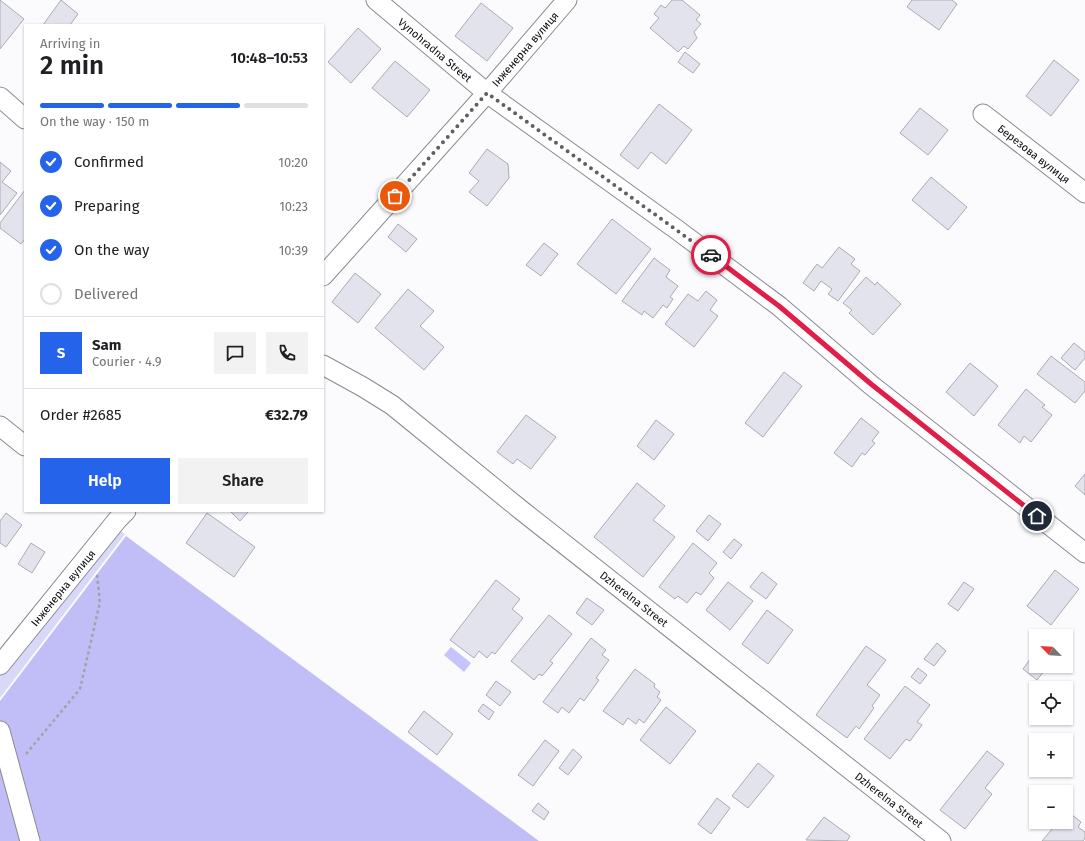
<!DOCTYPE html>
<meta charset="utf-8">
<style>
:root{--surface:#fff;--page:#f2f2f2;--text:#202124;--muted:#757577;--line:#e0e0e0;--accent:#2563eb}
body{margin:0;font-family:"Fira Sans",sans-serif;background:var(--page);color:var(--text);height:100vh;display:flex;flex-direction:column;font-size:15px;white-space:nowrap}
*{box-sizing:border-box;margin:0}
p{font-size:13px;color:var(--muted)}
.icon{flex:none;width:22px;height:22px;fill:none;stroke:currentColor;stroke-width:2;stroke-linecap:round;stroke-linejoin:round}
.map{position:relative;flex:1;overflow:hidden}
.sheet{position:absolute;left:24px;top:24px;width:300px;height:488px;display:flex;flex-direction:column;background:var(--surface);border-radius:0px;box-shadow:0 1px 3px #0004}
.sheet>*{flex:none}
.needle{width:26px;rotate:295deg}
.tools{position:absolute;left:1029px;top:629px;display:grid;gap:8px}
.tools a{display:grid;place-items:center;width:44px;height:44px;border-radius:0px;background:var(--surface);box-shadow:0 1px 3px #0004;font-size:20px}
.pin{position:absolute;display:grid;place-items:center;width:34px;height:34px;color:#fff;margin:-17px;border:2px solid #fff;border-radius:50%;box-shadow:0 1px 4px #0007}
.courier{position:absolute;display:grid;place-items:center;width:40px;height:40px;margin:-20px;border:3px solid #e11d48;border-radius:50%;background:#fff;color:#222;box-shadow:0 1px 5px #0007}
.overview em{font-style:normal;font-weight:600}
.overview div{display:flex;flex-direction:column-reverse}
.overview{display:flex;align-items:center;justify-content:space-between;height:68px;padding:0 16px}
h1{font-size:26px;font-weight:600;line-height:30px}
.bar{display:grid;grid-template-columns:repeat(4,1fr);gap:6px 4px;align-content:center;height:48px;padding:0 16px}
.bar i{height:5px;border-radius:3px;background:var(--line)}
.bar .current{background:var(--accent)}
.bar p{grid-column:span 4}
.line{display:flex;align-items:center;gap:10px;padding:0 16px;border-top:1px solid var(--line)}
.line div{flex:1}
.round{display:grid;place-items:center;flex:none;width:42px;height:42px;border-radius:0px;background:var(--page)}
ol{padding:0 16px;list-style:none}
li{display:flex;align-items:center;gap:12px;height:44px}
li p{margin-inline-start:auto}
li .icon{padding:4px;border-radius:50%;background:var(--accent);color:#fff;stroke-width:4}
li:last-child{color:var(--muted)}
li i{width:22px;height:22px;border:2px solid var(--line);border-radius:50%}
.cta{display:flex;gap:8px;margin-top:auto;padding:8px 16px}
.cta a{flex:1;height:46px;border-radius:0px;background:var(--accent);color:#fff;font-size:16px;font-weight:600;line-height:46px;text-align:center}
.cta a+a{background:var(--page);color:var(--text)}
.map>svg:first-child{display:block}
.green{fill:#d9d8f9}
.forest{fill:#c1bef7}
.water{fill:#c7c4fd}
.building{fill:#e3e3ee;stroke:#abaab5}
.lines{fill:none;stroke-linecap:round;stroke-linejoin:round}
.minor-casing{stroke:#8b8a94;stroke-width:21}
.path{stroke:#a2a2a5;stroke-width:2.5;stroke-dasharray:3 3;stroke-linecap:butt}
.minor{stroke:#fff;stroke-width:19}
.done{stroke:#606062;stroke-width:4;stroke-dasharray:0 7.2}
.route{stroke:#e11d48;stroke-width:5}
.labels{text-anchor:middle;stroke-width:3.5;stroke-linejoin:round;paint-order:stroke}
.street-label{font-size:11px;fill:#0c0c0f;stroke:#fff}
</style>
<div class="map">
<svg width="1085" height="841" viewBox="0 0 1085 841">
<rect width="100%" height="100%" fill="#fbfbfd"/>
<polygon class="green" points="114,527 125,534 0,698 0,668"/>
<polygon class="forest" points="126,536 539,841 0,841 0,701"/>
<polygon class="water" points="451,647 471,663 464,672 444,655"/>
<g class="building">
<polygon points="0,0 24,19 0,49"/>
<polygon points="61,0 78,14 70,25 43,25"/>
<polygon points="672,0 682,0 700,15 696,20 701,24 694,32 697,38 688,49 684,46 678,52 650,28 659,18 654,14 661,5 665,8"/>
<polygon points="912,0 952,0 957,4 939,30 907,7"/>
<polygon points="481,3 513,28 487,61 455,36"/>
<polygon points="358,28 381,49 351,83 328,62"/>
<polygon points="685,52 700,64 693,73 678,62"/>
<polygon points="1054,60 1079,80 1051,116 1026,96"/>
<polygon points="395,61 430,90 407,117 372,88"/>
<polygon points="659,104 692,130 666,164 651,152 638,169 620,155"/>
<polygon points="920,108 948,130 928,155 900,133"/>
<polygon points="487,149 508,164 509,178 487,206 469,192 479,181 469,173"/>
<polygon points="0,162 11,171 2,182 17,193 0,215"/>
<polygon points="931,177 967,207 948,230 912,200"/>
<polygon points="25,190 25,239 21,244 0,228 0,223"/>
<polygon points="612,219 651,249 616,294 577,264"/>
<polygon points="398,224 417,239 406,252 388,237"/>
<polygon points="544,243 558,254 541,276 526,265"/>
<polygon points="839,247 855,259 851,264 860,271 838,301 828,294 832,289 821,281 814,291 803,283 817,264 822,268"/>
<polygon points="654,258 670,270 666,277 678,286 670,297 673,299 667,308 663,305 653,318 644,311 642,315 622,301"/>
<polygon points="355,273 381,294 358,323 332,302"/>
<polygon points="866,277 875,285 877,282 901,304 873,335 849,313 852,310 843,303"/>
<polygon points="408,289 434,311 420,326 444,347 424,370 375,328"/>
<polygon points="706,291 717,300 710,310 718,316 694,347 665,324 688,294 698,301"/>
<polygon points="1074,343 1085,352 1085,358 1075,370 1061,358"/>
<polygon points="1051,356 1085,382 1085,391 1075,403 1037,374"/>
<polygon points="970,363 998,386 974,416 946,392"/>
<polygon points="784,372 802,386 763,437 745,423"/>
<polygon points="1026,389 1045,405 1042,407 1052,415 1031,442 1024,436 1020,443 998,425"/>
<polygon points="526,415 556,437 531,469 517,459 513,464 497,452"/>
<polygon points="861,418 879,432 872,441 875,443 865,455 862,453 852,467 834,453"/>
<polygon points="656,420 674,434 654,460 637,446"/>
<polygon points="1085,474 1085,495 1075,486"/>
<polygon points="637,483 665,506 653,520 675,537 643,577 594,537"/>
<polygon points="230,511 249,511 240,521"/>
<polygon points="6,513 22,525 6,547 0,543 0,521"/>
<polygon points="207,513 255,547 234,577 186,543"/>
<polygon points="709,515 721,524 708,541 696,531"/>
<polygon points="734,539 742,545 731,559 723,552"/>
<polygon points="31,543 45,552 32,573 18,564"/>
<polygon points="693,543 717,563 709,573 714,578 701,595 696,592 687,603 678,596 675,599 659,587"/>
<polygon points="1055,570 1079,589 1051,625 1027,606"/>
<polygon points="762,572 777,584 766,599 750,587"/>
<polygon points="496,580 520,599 512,609 523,618 495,654 492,652 487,658 479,651 474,658 450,640"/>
<polygon points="728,582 753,601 730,630 706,610"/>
<polygon points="964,582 974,589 958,611 948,604"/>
<polygon points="587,598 604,610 592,625 576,613"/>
<polygon points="767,610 793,630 768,664 742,644"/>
<polygon points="549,615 572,634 550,661 553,663 542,676 539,674 534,680 511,661"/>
<polygon points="591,638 606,650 602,655 609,660 596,678 599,680 584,701 580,698 569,713 562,707 558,713 543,702"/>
<polygon points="937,643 946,651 934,666 924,659"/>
<polygon points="866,646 886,660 867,685 880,695 872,706 874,708 859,729 856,726 847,738 816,715"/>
<polygon points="1036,651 1036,666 1048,666 1037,680 1023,669"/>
<polygon points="918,668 927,675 920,684 911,677"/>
<polygon points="635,669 655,684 654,687 660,692 657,697 661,700 644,723 639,719 636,724 628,718 623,725 603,711"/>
<polygon points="496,681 511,692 500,706 486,695"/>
<polygon points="905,686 930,705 917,722 922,725 910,741 906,739 890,759 864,739"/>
<polygon points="483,704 494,712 489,720 478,711"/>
<polygon points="666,707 696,731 670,764 640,740"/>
<polygon points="424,711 453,734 437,755 408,732"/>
<polygon points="545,740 559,751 533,786 518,775"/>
<polygon points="573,749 582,757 568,775 559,768"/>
<polygon points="987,751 1004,764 985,788 992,794 965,829 940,810"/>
<polygon points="758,763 774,776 748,808 732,796"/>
<polygon points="717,798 730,808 711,834 698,824"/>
<polygon points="538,803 549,812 544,820 532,811"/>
<polygon points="1067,811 1081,822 1078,827 1085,832 1085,838 1083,841 1042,841 1058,822 1066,822 1066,812"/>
<polygon points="824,817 850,836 847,841 806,840"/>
</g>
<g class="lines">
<g class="minor-casing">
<g id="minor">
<polyline points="376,0 487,93 676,229 779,306 871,385 1085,553"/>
<polyline points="0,97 25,119"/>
<polyline points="983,114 1085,193"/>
<polyline points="323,276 487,93 567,0"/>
<polyline points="323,365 363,387 392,405 521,510 941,841"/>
<polyline points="0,426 25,446"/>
<polyline points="0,665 118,519 126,511"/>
<polyline points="0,731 30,841"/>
</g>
</g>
<polyline class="path" points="26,754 80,689 100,602 97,575"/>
<use href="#minor" class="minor"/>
</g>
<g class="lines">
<polyline class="done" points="395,196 487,93 711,255"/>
<polyline class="route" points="711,255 779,306 871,384 1037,516"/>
</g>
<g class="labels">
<g class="street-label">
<text transform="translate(525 49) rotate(-49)" y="4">Інженерна вулиця</text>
<text transform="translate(435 50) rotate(40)" y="4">Vynohradna Street</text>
<text transform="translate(1034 154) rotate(38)" y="4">Березова вулиця</text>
<text transform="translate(63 588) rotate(-51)" y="4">Інженерна вулиця</text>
<text transform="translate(634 599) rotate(38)" y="4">Dzherelna Street</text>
<text transform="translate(889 800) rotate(38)" y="4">Dzherelna Street</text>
</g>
</g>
</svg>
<div class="tools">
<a><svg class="needle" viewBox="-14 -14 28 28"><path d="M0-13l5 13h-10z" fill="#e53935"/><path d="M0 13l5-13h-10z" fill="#757577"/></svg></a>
<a><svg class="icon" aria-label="locate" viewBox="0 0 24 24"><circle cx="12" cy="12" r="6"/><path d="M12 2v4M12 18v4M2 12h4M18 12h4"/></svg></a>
<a>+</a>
<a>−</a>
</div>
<div class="pin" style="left:395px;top:196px;background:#ea580c"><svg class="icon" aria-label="bag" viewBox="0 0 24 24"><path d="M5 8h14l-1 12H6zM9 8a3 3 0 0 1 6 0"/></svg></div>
<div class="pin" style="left:1037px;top:516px;background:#1f2937"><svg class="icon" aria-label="home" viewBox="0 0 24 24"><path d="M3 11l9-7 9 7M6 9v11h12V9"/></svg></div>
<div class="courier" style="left:711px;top:255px"><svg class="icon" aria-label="car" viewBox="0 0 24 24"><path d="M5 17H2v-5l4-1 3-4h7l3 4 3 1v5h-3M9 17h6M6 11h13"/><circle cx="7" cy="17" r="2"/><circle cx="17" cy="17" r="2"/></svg></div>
<section class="sheet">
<div class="overview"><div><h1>2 min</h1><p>Arriving in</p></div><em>10:48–10:53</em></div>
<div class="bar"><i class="current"></i><i class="current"></i><i class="current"></i><i></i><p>On the way · 150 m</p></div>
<ol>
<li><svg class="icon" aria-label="check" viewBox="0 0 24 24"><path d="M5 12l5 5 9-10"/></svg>Confirmed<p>10:20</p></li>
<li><svg class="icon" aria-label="check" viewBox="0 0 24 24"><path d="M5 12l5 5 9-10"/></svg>Preparing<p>10:23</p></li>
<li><svg class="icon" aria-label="check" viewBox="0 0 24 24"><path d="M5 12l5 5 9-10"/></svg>On the way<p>10:39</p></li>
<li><i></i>Delivered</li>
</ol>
<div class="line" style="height:72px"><b class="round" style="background:var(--accent);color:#fff">S</b><div><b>Sam</b><p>Courier · 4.9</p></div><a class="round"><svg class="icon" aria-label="chat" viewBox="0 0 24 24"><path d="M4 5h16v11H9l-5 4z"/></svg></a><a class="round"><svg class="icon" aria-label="phone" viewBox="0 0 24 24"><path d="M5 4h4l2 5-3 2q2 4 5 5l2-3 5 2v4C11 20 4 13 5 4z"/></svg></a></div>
<div class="line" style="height:52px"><div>Order #2685</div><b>€32.79</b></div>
<div class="cta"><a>Help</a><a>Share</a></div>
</section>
</div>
